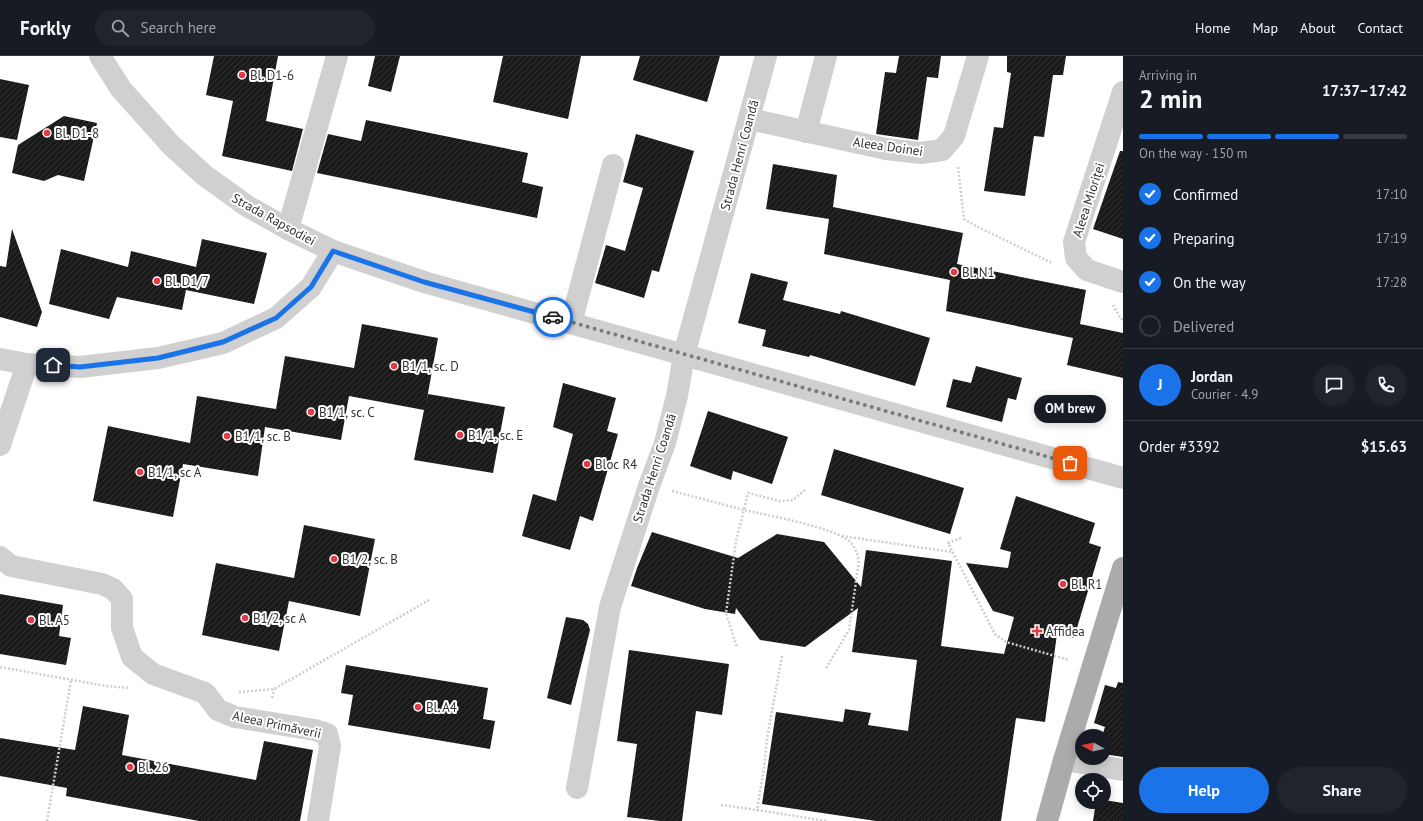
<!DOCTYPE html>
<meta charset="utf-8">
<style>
:root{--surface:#171b24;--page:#20242c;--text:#f1f3f6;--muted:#9ea1a6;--line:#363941;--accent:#1a73e8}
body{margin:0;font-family:"PT Sans",sans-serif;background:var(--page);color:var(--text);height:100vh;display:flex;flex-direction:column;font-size:15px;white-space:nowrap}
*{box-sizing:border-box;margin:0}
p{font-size:13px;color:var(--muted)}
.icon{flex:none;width:22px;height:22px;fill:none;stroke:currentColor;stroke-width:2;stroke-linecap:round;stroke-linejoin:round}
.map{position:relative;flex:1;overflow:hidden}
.details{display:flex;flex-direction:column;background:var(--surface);width:300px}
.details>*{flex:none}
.needle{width:26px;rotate:278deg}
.buttons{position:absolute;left:1075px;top:673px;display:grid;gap:8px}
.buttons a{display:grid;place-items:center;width:36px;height:36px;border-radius:50%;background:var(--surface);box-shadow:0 2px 10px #0003;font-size:20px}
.pin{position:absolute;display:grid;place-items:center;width:34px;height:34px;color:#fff;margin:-17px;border-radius:8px;box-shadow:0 2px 6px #0006}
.courier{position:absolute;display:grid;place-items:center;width:40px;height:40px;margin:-20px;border:3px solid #1a73e8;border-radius:50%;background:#fff;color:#222;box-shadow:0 1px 5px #0007}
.bubble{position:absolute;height:28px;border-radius:14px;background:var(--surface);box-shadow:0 2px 10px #0003;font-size:13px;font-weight:800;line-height:28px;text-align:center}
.summary em{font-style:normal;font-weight:800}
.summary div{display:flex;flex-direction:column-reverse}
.summary{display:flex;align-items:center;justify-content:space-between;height:68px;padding:0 16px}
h1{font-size:26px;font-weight:800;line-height:30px}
.bar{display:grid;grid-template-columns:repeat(4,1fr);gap:6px 4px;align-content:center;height:48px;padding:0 16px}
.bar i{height:5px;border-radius:3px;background:var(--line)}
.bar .active{background:var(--accent)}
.bar p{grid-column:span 4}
.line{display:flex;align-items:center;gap:10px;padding:0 16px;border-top:1px solid var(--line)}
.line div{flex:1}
.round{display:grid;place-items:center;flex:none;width:42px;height:42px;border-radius:21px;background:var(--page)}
ol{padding:0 16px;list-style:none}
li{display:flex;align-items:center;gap:12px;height:44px}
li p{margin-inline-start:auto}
li .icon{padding:4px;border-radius:50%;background:var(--accent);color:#fff;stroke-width:4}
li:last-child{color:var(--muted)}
li i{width:22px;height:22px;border:2px solid var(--line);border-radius:50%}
.primary-button{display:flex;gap:8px;margin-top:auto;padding:8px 16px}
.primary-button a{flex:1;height:46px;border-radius:24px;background:var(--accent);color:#fff;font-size:16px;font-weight:800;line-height:46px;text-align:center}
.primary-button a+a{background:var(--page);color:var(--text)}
header{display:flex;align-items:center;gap:24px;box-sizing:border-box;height:56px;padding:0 20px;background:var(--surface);border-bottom:1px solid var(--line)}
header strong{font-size:19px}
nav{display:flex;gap:22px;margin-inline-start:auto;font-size:14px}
.search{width:280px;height:36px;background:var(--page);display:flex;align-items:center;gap:10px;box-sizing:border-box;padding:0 14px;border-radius:22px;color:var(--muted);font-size:15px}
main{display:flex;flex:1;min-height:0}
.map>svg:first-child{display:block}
.building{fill:url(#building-hatch)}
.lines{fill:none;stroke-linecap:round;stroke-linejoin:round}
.path{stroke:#cdcdcd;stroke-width:2.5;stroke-dasharray:2 2;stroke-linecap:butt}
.minor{stroke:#d0d0d0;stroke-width:22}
.major{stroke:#ababab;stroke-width:22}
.done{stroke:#7a7a7a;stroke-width:4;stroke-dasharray:0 7.2}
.route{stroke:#1a73e8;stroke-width:5}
.poi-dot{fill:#e63946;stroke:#fff;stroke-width:1.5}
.labels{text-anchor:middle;stroke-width:4;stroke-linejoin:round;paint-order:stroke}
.poi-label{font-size:13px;fill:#333;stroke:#fff;text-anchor:start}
.street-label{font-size:13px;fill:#333;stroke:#fff}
</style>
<header>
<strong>Forkly</strong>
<div class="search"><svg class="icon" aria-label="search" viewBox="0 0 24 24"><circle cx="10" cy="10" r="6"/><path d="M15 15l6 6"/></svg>Search here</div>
<nav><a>Home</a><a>Map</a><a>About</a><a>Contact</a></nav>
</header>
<main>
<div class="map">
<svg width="1123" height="765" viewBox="0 0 1123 765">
<defs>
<pattern id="building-hatch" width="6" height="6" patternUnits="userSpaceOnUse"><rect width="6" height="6" fill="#1a1a1a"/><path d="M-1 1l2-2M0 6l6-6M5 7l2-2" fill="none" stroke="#333"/></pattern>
</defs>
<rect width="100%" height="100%" fill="#fff"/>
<g class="building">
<polygon points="214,0 278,0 266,65 303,73 292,115 222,100 233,45 206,39"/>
<polygon points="375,0 400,0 391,36 368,30"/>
<polygon points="503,0 581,0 568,63 493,46"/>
<polygon points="640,0 720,0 707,46 633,24"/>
<polygon points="899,0 941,0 938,22 927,21 918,84 876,78 885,16 896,17"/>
<polygon points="1007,0 1066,0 1063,19 1053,19 1044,81 1034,80 1025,140 984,135 994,71 1003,72 1011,17 1007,16"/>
<polygon points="0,23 29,29 17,84 0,81"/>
<polygon points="64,60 97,67 84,125 58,119 44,125 12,117 18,89"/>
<polygon points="366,64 528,97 522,126 543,131 537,162 317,117 328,78 361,85"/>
<polygon points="636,78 694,95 659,216 652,214 644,242 595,227 606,189 625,195 643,132 623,126"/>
<polygon points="1120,95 1123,95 1123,183 1093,173"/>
<polygon points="773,108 837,119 833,151 963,177 957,208 1086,234 1080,268 1123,277 1123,322 1067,309 1073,282 946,255 950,224 824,198 829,163 766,153"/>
<polygon points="12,173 42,256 37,271 0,261 0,210 6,211"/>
<polygon points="202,183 267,197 254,248 186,234 182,254 117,241 109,263 49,248 61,193 128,211 131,195 196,211"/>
<polygon points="751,217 788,226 783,244 840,258 841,255 930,282 915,330 810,299 809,301 762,290 766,274 738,267"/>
<polygon points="362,268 438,282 426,348 428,338 505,351 493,417 414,404 424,354 349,340 341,384 265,371 258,420 183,408 173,461 93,445 108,370 190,387 197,340 276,353 285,300 354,312"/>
<polygon points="976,310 1022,322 1016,344 1008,342 1002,366 946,351 953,323 971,327"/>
<polygon points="563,327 616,342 607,375 618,378 593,465 580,460 570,494 522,480 533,438 556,445 573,378 553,371"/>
<polygon points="708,355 788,381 772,428 733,415 731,424 690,410"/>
<polygon points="834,393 964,432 950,478 821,439"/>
<polygon points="1016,440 1095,467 1089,487 1101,491 1074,582 1057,578 1045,666 1016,662 1001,765 876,765 762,748 776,656 843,666 845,653 871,657 868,669 908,675 917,604 852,596 858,552 805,591 760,584 736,552 735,558 705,553 631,530 637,512 652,476 738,502 777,478 824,486 861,531 866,494 952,505 941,590 1004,598 1014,561 993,555 966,507 1008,512 1011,496 1000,493"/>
<polygon points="304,469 375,483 360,560 289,545 279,595 202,579 216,507 294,522"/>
<polygon points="0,538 63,549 59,580 71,582 66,609 0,598"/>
<polygon points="566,561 583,564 588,568 590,574 571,649 547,642"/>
<polygon points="629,594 729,608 722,659 696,655 682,765 660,765 627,761 637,688 617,685"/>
<polygon points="346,609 488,632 483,663 495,665 490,693 348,669 353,639 341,637"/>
<polygon points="1118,626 1123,627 1123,701 1104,698 1104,680 1102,680 1105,671 1094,667 1105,629 1116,632"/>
<polygon points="83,650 129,659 122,699 256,724 264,685 313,694 300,765 199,765 66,740 67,732 0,720 0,682 75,694"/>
<polygon points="1104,744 1123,747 1123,765 1093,765 1096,746 1104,746"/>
</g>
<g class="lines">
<g class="path">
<polyline points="958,111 964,163 976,170 1052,207"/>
<polyline points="1113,249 1121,263 1123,263"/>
<path d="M 805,434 L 793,444 L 780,445 L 748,437 L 744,454 C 766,459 837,472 850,486 C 856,492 857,498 859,505 L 849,574 L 825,614"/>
<polyline points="672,435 744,454 736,485 726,557 737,591"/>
<polyline points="842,480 952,496"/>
<polyline points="961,482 948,487 995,578 1006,586 1069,604"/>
<polyline points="782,600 767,682 764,713 757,754 827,765"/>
<polyline points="0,611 106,630 130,632"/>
<polyline points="239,636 274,633 429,544"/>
<polyline points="272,642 274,633"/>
<polyline points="721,749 757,754"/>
<polyline points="47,765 71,624"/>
</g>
<g class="minor">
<polyline points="100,0 121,33 171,89 204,119 247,150 288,173 333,195 424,226 1123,422"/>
<polyline points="1123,36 1074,186 1076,202 1087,214 1123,226"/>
<polyline points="749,63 886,93 921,97 942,94 954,80 978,0"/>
<polyline points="806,76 826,0"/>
<polyline points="288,173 337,0"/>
<polyline points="571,267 613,109"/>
<polyline points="0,303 27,308 80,311 158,302 223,287 276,262 311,231 333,195"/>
<polyline points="0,389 27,308"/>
<polyline points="0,501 11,510 102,528 113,533 122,543 122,572 132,601 153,618 205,637 218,654 235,661 315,674 327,678 330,690 318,765"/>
<polyline points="1064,704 1123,714"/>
<polyline points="577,732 610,551 649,430 665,387 677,340 684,299 766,0"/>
</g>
<polyline class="major" points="1047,765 1064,704 1123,512"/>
</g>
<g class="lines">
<polyline class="done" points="553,261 1070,407"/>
<polyline class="route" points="53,309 80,311 158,302 223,286 276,262 311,231 333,195 424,226 553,261"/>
</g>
<g class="poi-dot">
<circle cx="242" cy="19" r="4"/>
<circle cx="47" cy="77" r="4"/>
<circle cx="954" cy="216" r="4"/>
<circle cx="157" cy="225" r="4"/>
<circle cx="394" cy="310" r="4"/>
<circle cx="311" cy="356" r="4"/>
<circle cx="460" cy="379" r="4"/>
<circle cx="227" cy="380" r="4"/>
<circle cx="587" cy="408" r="4"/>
<circle cx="140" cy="416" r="4"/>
<circle cx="334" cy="503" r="4"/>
<circle cx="1063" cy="528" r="4"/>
<circle cx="245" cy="562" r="4"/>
<circle cx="31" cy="564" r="4"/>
<path d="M1035 569h4v4h4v4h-4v4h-4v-4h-4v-4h4z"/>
<circle cx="418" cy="651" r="4"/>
<circle cx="130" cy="711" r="4"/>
</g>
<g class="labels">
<g class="poi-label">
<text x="250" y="24">Bl. D1-6</text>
<text x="55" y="82">Bl. D1-8</text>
<text x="962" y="221">Bl. N1</text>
<text x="165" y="230">Bl. D1/7</text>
<text x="402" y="315">B1/1, sc. D</text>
<text x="319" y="361">B1/1, sc. C</text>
<text x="468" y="384">B1/1, sc. E</text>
<text x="235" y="385">B1/1, sc. B</text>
<text x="595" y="413">Bloc R4</text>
<text x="148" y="421">B1/1, sc A</text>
<text x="342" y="508">B1/2, sc. B</text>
<text x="1071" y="533">Bl. R1</text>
<text x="253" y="567">B1/2, sc A</text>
<text x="39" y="569">Bl. A5</text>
<text x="1046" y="580">Affidea</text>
<text x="426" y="656">Bl. A4</text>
<text x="138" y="716">Bl. 26</text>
</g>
<g class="street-label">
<text transform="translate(888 90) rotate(8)" y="5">Aleea Doinei</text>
<text transform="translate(739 99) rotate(-75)" y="5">Strada Henri Coandă</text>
<text transform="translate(1088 144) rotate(-72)" y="5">Aleea Mioriței</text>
<text transform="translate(274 163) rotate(29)" y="5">Strada Rapsodiei</text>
<text transform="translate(654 412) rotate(-72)" y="5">Strada Henri Coandă</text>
<text transform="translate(277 668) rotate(12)" y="5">Aleea Primăverii</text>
</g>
</g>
</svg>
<div class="buttons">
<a><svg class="needle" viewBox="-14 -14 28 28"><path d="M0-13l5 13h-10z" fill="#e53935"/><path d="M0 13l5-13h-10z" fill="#9ea1a6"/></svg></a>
<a><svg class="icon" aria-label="locate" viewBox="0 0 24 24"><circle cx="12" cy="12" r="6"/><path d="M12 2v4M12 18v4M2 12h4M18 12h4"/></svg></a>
</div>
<div class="pin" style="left:1070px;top:407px;background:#ea580c"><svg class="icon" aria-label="bag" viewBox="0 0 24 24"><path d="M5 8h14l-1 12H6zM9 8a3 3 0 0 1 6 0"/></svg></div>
<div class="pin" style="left:53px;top:309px;background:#1f2937"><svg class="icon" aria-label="home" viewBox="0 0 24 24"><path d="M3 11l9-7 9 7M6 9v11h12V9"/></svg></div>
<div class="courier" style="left:553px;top:261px"><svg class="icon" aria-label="car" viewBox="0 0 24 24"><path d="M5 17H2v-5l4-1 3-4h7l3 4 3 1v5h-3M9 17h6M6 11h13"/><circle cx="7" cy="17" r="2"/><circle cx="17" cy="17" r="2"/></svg></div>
<div class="bubble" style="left:1034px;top:339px;width:72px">OM brew</div>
</div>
<section class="details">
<div class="summary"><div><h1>2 min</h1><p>Arriving in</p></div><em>17:37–17:42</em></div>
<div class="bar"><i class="active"></i><i class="active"></i><i class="active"></i><i></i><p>On the way · 150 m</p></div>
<ol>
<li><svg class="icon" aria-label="check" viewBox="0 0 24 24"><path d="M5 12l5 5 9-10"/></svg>Confirmed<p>17:10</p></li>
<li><svg class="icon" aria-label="check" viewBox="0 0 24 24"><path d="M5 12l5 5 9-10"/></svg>Preparing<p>17:19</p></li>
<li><svg class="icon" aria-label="check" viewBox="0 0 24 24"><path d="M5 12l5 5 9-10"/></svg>On the way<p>17:28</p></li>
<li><i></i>Delivered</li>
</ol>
<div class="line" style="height:72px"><b class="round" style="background:var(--accent);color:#fff">J</b><div><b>Jordan</b><p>Courier · 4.9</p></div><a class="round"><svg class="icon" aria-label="chat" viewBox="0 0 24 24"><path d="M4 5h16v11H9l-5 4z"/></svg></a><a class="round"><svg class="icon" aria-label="phone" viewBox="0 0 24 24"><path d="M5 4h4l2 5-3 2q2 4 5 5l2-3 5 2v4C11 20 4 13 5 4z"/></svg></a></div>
<div class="line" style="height:52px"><div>Order #3392</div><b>$15.63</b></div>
<div class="primary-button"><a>Help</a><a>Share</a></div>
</section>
</main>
